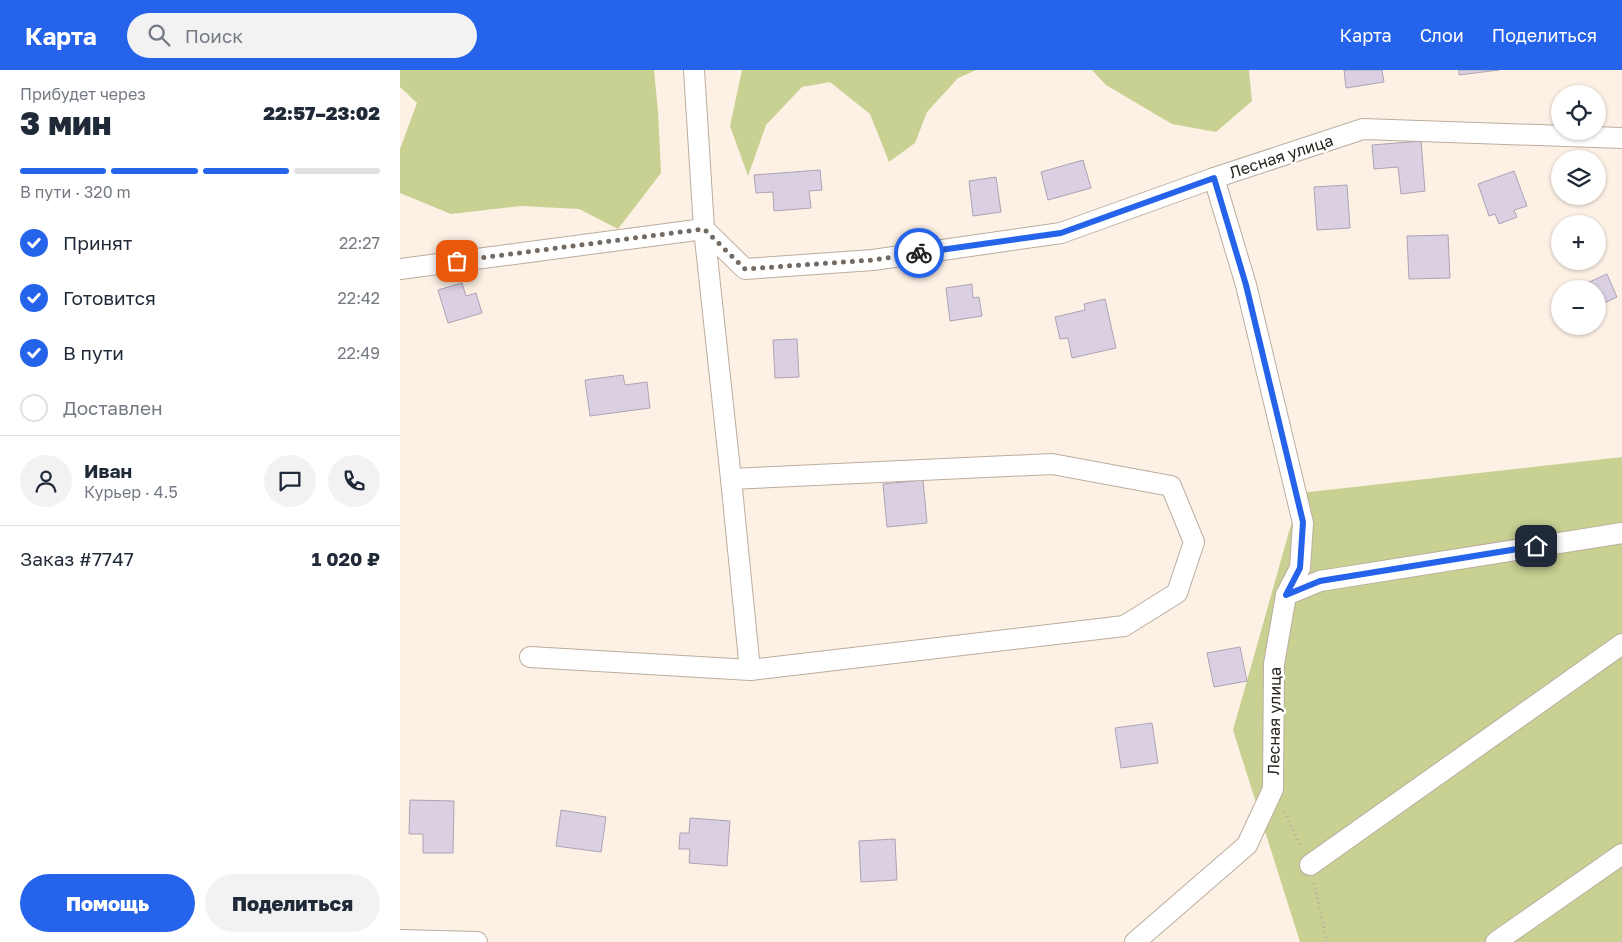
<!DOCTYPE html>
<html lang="ru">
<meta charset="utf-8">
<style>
:root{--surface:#fff;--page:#f2f2f3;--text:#1f2937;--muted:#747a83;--line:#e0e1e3;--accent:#2563eb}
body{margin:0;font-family:"Golos Text",sans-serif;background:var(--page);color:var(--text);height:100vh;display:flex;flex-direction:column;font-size:19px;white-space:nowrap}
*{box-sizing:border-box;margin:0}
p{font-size:16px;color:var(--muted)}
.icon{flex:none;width:28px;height:28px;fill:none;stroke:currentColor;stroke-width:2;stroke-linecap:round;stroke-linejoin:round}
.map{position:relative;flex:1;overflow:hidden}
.drawer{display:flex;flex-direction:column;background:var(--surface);width:400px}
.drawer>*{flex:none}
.tools{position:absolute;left:1151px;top:15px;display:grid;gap:10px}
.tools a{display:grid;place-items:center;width:55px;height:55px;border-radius:50%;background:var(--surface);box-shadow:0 1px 4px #0004;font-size:25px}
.pin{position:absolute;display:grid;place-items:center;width:42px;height:42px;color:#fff;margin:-21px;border-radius:10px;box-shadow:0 2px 8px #0006}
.courier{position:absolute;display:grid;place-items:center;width:50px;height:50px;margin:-25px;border:4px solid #2563eb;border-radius:50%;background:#fff;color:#222;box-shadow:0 1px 6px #0007}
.head em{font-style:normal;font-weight:800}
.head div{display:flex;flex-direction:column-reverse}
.head{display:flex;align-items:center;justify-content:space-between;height:85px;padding:0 20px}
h1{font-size:32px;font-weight:800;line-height:38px}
.bar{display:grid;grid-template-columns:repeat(4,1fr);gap:8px 5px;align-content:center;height:60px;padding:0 20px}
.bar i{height:6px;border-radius:4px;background:var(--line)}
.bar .on{background:var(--accent)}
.bar p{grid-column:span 4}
.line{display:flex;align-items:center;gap:12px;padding:0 20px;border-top:1px solid var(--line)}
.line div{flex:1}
.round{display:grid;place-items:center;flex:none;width:52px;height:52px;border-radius:26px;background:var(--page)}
ol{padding:0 20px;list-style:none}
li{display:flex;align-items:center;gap:15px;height:55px}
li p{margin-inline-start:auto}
li .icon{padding:5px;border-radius:50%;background:var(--accent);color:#fff;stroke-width:4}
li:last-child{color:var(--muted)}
li i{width:28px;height:28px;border:2px solid var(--line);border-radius:50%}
.cta{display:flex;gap:10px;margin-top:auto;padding:10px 20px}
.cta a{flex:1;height:58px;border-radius:30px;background:var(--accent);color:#fff;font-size:20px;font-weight:800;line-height:58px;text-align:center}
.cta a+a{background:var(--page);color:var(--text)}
header{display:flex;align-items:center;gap:30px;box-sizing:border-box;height:70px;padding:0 25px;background:var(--accent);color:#fff}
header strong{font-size:24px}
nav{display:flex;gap:28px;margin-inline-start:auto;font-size:18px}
.search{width:350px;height:45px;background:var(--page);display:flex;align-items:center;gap:12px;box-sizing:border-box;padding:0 18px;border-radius:28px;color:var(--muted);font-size:19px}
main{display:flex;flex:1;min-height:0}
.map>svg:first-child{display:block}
.green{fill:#c8d092}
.building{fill:#dad0e2;stroke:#aca3b4}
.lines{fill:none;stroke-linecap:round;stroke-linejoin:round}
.minor-casing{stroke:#bbad9f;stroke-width:22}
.path{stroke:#b7aea3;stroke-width:3;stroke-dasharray:1 4;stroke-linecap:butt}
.minor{stroke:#fff;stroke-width:20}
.done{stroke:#736b63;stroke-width:5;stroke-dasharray:0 9}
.route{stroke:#2563eb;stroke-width:6}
.labels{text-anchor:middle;stroke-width:5;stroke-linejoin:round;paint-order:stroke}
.street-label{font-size:16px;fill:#28231d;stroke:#fff}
</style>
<header>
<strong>Карта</strong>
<div class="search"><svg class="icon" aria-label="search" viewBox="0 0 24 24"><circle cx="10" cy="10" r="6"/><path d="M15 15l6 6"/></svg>Поиск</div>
<nav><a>Карта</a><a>Слои</a><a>Поделиться</a></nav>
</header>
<main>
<section class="drawer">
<div class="head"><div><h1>3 мин</h1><p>Прибудет через</p></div><em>22:57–23:02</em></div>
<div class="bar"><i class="on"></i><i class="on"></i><i class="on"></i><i></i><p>В пути · 320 m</p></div>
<ol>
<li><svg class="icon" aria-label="check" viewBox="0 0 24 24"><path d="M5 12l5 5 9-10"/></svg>Принят<p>22:27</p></li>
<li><svg class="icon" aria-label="check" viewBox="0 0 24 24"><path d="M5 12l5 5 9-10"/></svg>Готовится<p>22:42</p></li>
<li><svg class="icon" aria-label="check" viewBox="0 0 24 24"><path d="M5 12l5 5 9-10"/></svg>В пути<p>22:49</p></li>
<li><i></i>Доставлен</li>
</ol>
<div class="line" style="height:90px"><a class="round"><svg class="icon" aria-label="person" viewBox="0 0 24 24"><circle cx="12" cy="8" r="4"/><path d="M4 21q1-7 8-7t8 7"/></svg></a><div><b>Иван</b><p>Курьер · 4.5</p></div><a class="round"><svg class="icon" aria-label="chat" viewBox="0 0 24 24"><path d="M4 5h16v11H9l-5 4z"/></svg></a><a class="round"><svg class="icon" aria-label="phone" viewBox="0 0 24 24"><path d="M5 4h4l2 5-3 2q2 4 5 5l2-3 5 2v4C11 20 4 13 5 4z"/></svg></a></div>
<div class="line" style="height:65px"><div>Заказ #7747</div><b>1 020 ₽</b></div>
<div class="cta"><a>Помощь</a><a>Поделиться</a></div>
</section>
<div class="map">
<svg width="1222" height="872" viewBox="0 0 1222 872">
<rect width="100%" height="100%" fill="#fdf1e5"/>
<g class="green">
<polygon points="0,0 254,0 258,41 261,103 218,159 179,139 121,136 51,144 0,123 0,79 17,33 0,17"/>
<polygon points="342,0 576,0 558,8 527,42 515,73 489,92 470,44 430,12 402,17 366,55 348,106 330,56"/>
<polygon points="692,0 849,0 852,31 816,62 772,54 706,15"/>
<polygon points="1222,387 1222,872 900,872 833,660 900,423"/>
</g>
<g class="building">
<polygon points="944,0 982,0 984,12 946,18"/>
<polygon points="1059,0 1099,0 1059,5"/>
<polygon points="1021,71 1025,121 1001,124 998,97 974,99 972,75"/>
<polygon points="683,90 691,118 648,130 641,102"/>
<polygon points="420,100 422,120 409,121 411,138 374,141 373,122 356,123 354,105"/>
<polygon points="1114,101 1127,136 1114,140 1117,147 1099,154 1095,144 1089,146 1078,114"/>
<polygon points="596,107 601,142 573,146 569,111"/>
<polygon points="947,115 950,158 917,160 914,117"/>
<polygon points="1048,165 1050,208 1009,209 1007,166"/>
<polygon points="1207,204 1217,227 1198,236 1198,219 1178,219 1178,217"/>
<polygon points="62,213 66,226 76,223 82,243 48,253 38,220"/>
<polygon points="572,214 573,228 579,227 582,246 550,251 546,218"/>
<polygon points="705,229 716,278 672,288 668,268 660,269 655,247 685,240 684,234"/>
<polygon points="397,269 399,307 375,308 373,270"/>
<polygon points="223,305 225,315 247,312 250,338 190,346 185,310"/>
<polygon points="523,410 527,453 487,457 483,414"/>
<polygon points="840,577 847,611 814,617 807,583"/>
<polygon points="752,653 758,693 721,698 715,658"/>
<polygon points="10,730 54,731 53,783 23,783 23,764 9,764"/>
<polygon points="161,740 206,747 201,782 156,776"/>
<polygon points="290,748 330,751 327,796 289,793 290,779 279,779 280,763 289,763"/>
<polygon points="495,769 497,810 461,812 459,771"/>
</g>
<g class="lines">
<g class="minor-casing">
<g id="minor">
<polyline points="304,159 345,199 473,190 661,163 814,108 963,59 1222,68"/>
<polyline points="0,199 304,159"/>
<polyline points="331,409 350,600"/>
<polyline points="886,525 920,511 1222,463"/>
<polyline points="130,587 350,600 724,556 777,523 794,472 771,416 652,394 331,409 304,159 294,0"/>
<polyline points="910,795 1222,574"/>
<polyline points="0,870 77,872"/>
<polyline points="735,872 847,775 873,719 874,594 886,525 900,498 903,453 846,215 814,108"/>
<polyline points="1096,872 1222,784"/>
</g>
</g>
<g class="path">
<polyline points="884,742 901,777"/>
<polyline points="914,813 927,872"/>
</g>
<use href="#minor" class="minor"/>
</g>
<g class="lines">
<polyline class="done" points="57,191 304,159 345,199 473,190 519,183"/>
<polyline class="route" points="519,183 661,163 814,108 846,215 903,452 900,498 886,525 920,511 1136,476"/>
</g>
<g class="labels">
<g class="street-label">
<text transform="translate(881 86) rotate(-18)" y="6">Лесная улица</text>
<text transform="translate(874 651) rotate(-89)" y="6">Лесная улица</text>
</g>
</g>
</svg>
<div class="tools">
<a><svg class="icon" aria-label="locate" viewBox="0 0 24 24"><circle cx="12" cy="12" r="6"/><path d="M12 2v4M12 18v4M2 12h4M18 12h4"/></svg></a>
<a><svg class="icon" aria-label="layers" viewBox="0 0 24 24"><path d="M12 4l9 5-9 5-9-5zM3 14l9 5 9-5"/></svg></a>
<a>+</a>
<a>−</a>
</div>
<div class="pin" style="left:57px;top:191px;background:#ea580c"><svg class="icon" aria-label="bag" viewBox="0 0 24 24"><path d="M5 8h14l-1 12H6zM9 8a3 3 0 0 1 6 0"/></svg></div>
<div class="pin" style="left:1136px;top:476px;background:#1f2937"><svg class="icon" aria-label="home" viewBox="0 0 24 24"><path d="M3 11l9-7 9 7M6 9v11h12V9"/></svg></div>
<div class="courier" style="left:519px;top:183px"><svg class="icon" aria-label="bike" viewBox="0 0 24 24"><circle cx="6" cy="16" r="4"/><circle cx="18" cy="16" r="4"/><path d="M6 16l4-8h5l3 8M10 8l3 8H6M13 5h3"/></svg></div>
</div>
</main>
